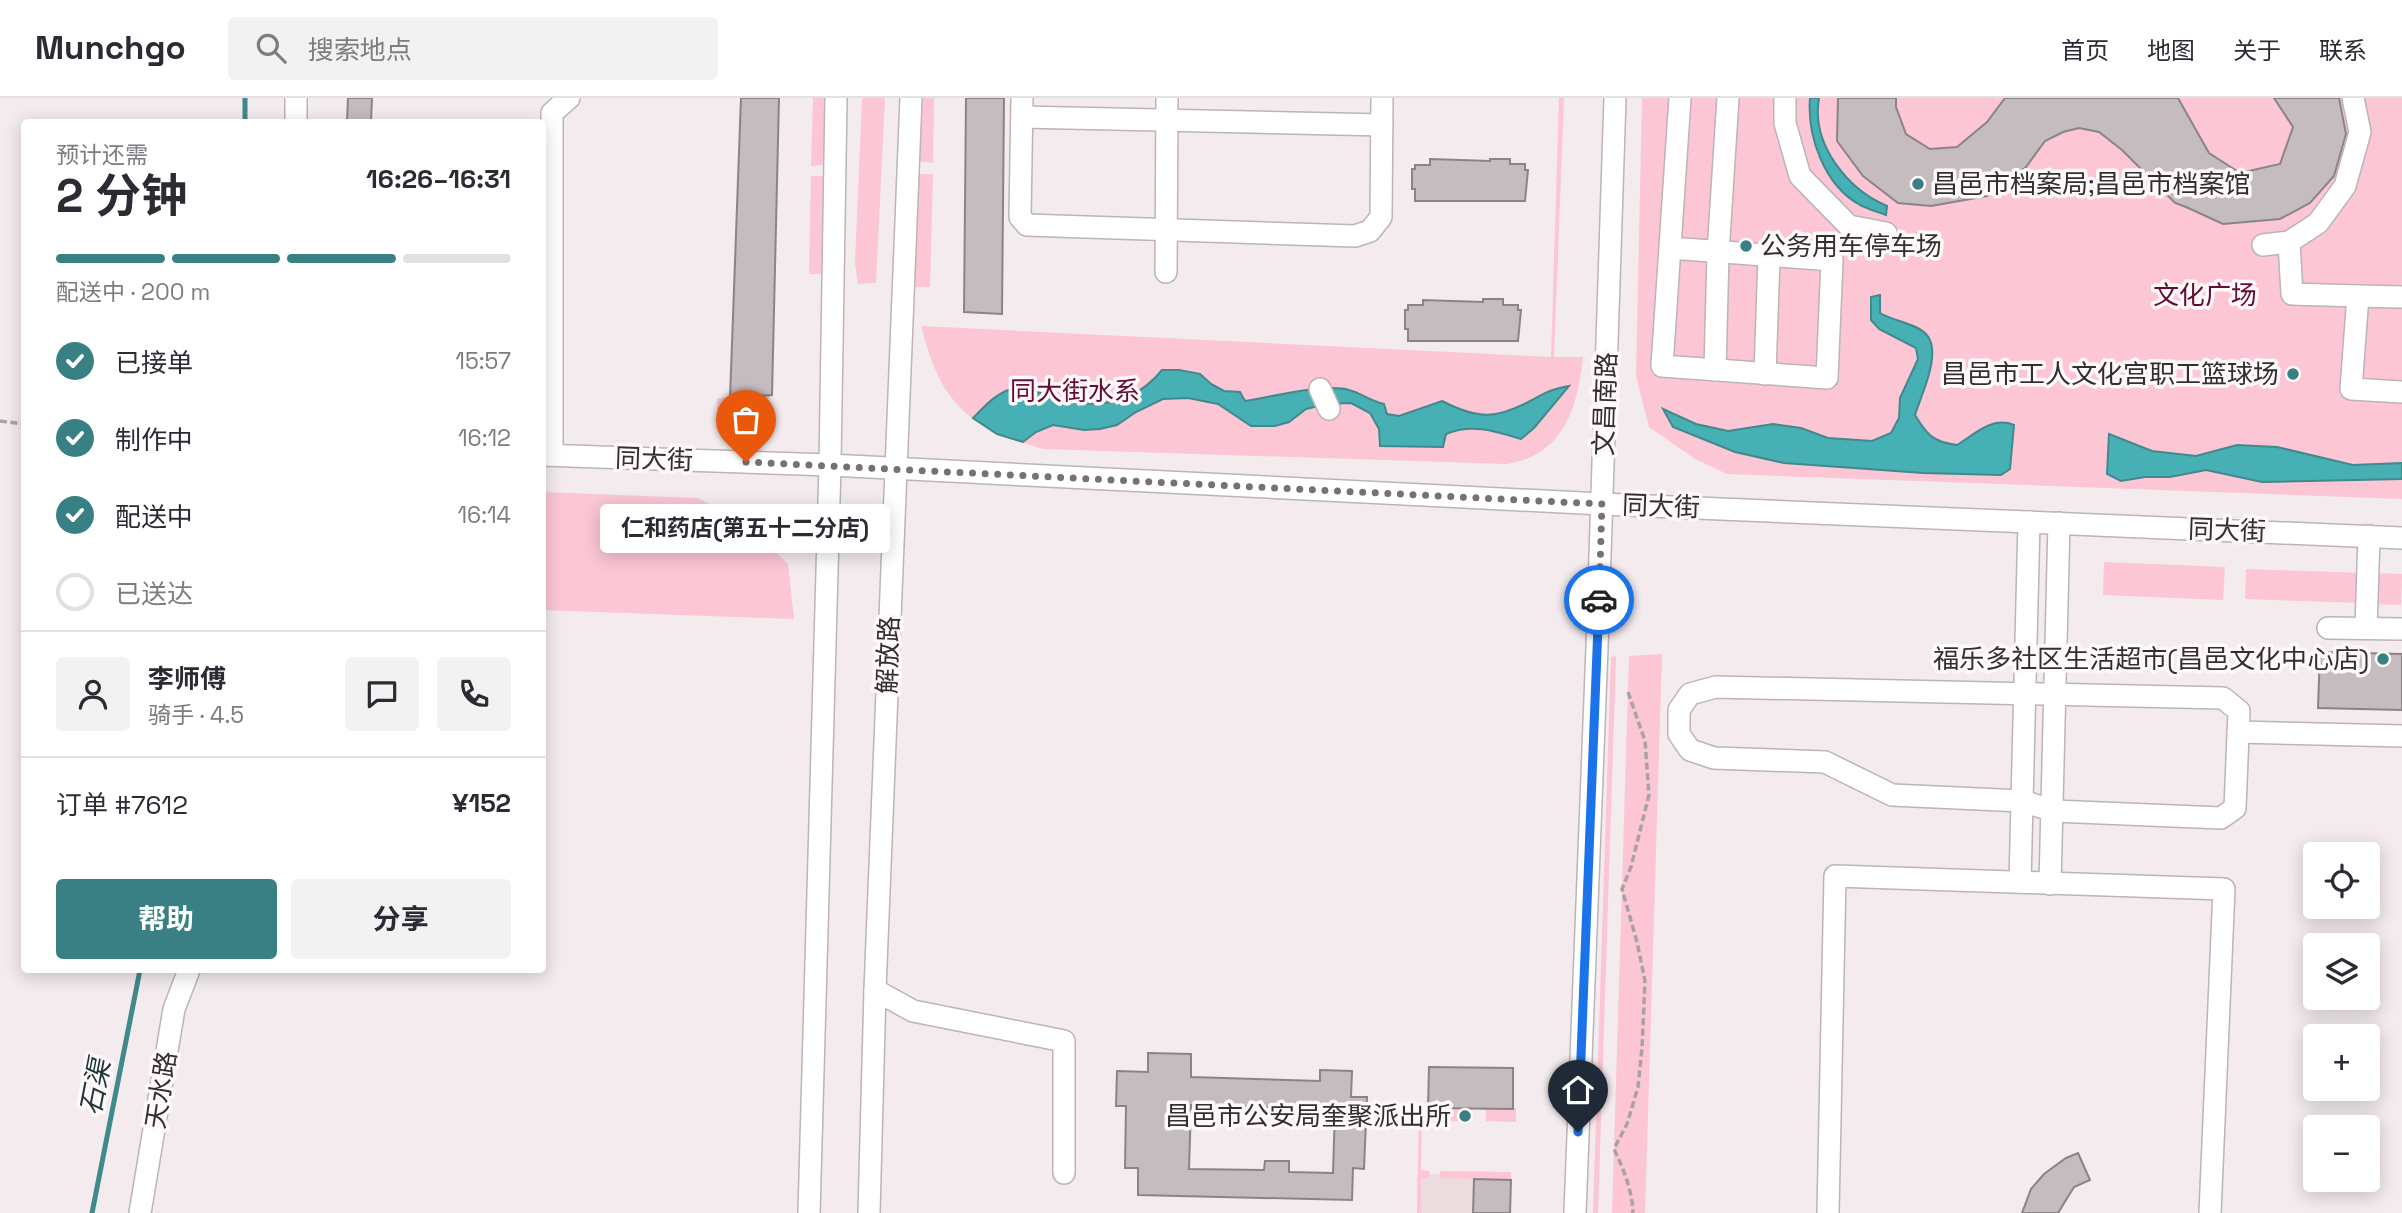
<!DOCTYPE html>
<html lang="zh">
<meta charset="utf-8">
<style>
:root{--surface:#fff;--page:#f2f2f3;--text:#2b2b33;--muted:#7c7c81;--line:#e1e1e2;--accent:#388083}
body{margin:0;font-family:"Space Grotesk","Noto Sans SC",sans-serif;background:var(--page);color:var(--text);height:100vh;display:flex;flex-direction:column;font-size:26px;white-space:nowrap}
*{box-sizing:border-box;margin:0}
p{font-size:23px;color:var(--muted)}
.icon{flex:none;width:38px;height:38px;fill:none;stroke:currentColor;stroke-width:2;stroke-linecap:round;stroke-linejoin:round}
.map{position:relative;flex:1;overflow:hidden}
.sheet{position:absolute;left:21px;top:21px;width:525px;height:854px;display:flex;flex-direction:column;background:var(--surface);border-radius:7px;box-shadow:0 4px 18px #0003}
.sheet>*{flex:none}
.controls{position:absolute;left:2303px;top:744px;display:grid;gap:14px}
.controls a{display:grid;place-items:center;width:77px;height:77px;border-radius:7px;background:var(--surface);box-shadow:0 4px 18px #0003;font-size:35px}
.pin{position:absolute;display:grid;place-items:center;width:60px;height:60px;color:#fff;margin:-72px -30px;border-radius:50% 50% 50% 0;rotate:-45deg;box-shadow:0 0 7px #0007}
.pin .icon{rotate:45deg}
.courier{position:absolute;display:grid;place-items:center;width:70px;height:70px;margin:-35px;border:5px solid #1a73e8;border-radius:50%;background:#fff;color:#222;box-shadow:0 2px 9px #0007}
.bubble{position:absolute;height:49px;border-radius:7px;background:var(--surface);box-shadow:0 4px 18px #0003;font-size:23px;font-weight:700;line-height:49px;text-align:center}
.overview em{font-style:normal;font-weight:700}
.overview div{display:flex;flex-direction:column-reverse}
.overview{display:flex;align-items:center;justify-content:space-between;height:119px;padding:0 35px}
h1{font-size:46px;font-weight:700;line-height:52px}
.bar{display:grid;grid-template-columns:repeat(4,1fr);gap:10px 7px;align-content:center;height:84px;padding:0 35px}
.bar i{height:9px;border-radius:5px;background:var(--line)}
.bar .selected{background:var(--accent)}
.bar p{grid-column:span 4}
.line{display:flex;align-items:center;gap:18px;padding:0 35px;border-top:2px solid var(--line)}
.line div{flex:1}
.round{display:grid;place-items:center;flex:none;width:74px;height:74px;border-radius:7px;background:var(--page)}
ol{padding:0 35px;list-style:none}
li{display:flex;align-items:center;gap:21px;height:77px}
li p{margin-inline-start:auto}
li .icon{padding:7px;border-radius:50%;background:var(--accent);color:#fff;stroke-width:4}
li:last-child{color:var(--muted)}
li i{width:38px;height:38px;border:4px solid var(--line);border-radius:50%}
.action{display:flex;gap:14px;margin-top:auto;padding:14px 35px}
.action a{flex:1;height:80px;border-radius:7px;background:var(--accent);color:#fff;font-size:28px;font-weight:700;line-height:80px;text-align:center}
.action a+a{background:var(--page);color:var(--text)}
header{display:flex;align-items:center;gap:42px;box-sizing:border-box;height:98px;padding:0 35px;background:var(--surface);border-bottom:2px solid var(--line)}
header strong{font-size:33px}
nav{display:flex;gap:38px;margin-inline-start:auto;font-size:24px}
.search{width:490px;height:63px;background:var(--page);display:flex;align-items:center;gap:18px;box-sizing:border-box;padding:0 24px;border-radius:7px;color:var(--muted);font-size:26px}
.map>svg:first-child{display:block}
.built{fill:#ecdbdf}
.green{fill:#fcc6d4}
.water{fill:#46b0b4;stroke:#40898c;stroke-width:2}
.lines{fill:none;stroke-linecap:round;stroke-linejoin:round}
.stream{stroke:#40898c;stroke-width:5}
.building{fill:#c4bcbe;stroke:#8b8486;stroke-width:2;fill-rule:evenodd}
.minor-casing{stroke:#bcb4b6;stroke-width:24}
.path{stroke:#a9a2a4;stroke-width:3.5;stroke-dasharray:7 3.5;stroke-linecap:butt}
.minor{stroke:#fff;stroke-width:21}
.done{stroke:#767172;stroke-width:7;stroke-dasharray:0 12.6}
.route{stroke:#1a73e8;stroke-width:9}
.poi-dot{fill:#388083;stroke:#fff8fa;stroke-width:2.5}
.labels{text-anchor:middle;stroke-width:7;stroke-linejoin:round;paint-order:stroke}
.poi-label{font-size:26px;fill:#322f30;stroke:#fff8fa;text-anchor:end}
.park-label{font-size:26px;fill:#620d31;stroke:#fff8fa}
.street-label{font-size:26px;fill:#322f30;stroke:#fff8fa}
.water-label{font-size:28px;font-style:italic;fill:#1e3636;stroke:#fff8fa}
</style>
<header>
<strong>Munchgo</strong>
<div class="search"><svg class="icon" aria-label="search" viewBox="0 0 24 24"><circle cx="10" cy="10" r="6"/><path d="M15 15l6 6"/></svg>搜索地点</div>
<nav><a>首页</a><a>地图</a><a>关于</a><a>联系</a></nav>
</header>
<div class="map">
<svg width="2402" height="1115" viewBox="0 0 2402 1115">
<rect width="100%" height="100%" fill="#f3ebed"/>
<polygon class="built" points="1417,1076 1511,1077 1510,1115 1417,1115"/>
<g class="green">
<polygon points="813,0 825,0 824,67 811,68"/>
<polygon points="862,0 885,0 876,185 858,186 855,166"/>
<polygon points="919,0 934,0 933,65 917,63"/>
<path d="M 1559,0 L 1564,0 L 1554,259 L 1583,259 C 1579,296 1570,340 1533,358 C 1526,362 1515,364 1507,366 L 1043,351 C 1028,346 1010,342 996,335 C 948,311 934,277 921,228 L 1551,259 Z"/>
<polygon points="1642,0 2402,0 2402,401 1727,376 1695,361 1649,329 1636,278"/>
<polygon points="918,76 933,76 930,189 914,189"/>
<polygon points="811,78 826,78 821,176 809,176"/>
<path d="M 772,297 C 758,314 738,320 717,327 L 717,300 Z"/>
<polygon points="543,394 697,400 741,421 788,466 794,521 543,512"/>
<polygon points="2104,464 2225,469 2223,502 2103,497"/>
<polygon points="2246,471 2363,475 2363,505 2245,501"/>
<polygon points="2374,475 2402,476 2401,507 2373,506"/>
<polygon points="1662,556 1645,1115 1612,1115 1629,558"/>
<polygon points="1616,558 1598,1115 1593,1115 1611,559"/>
<polygon points="1422,1009 1421,1072 1430,1073 1429,1080 1421,1080 1421,1115 1417,1115 1419,1010"/>
<polygon points="1432,1010 1459,1010 1459,1023 1431,1024"/>
<polygon points="1516,1010 1516,1024 1486,1023 1486,1011"/>
<polygon points="1440,1073 1511,1074 1511,1082 1440,1080"/>
</g>
<g class="water">
<path d="M 1810,0 L 1819,0 C 1811,46 1847,91 1887,108 L 1886,117 C 1878,114 1868,111 1860,107 C 1824,87 1807,38 1810,0 Z"/>
<path d="M 1880,197 L 1880,215 C 1893,223 1915,225 1926,236 C 1943,254 1921,297 1915,317 C 1927,337 1933,344 1957,347 C 1975,336 1992,318 2014,327 L 2010,371 L 2001,377 L 1923,375 L 1784,365 L 1735,354 L 1673,329 L 1663,311 L 1696,326 L 1728,333 L 1773,326 L 1801,330 L 1828,340 L 1872,343 L 1891,335 L 1899,320 L 1900,300 L 1918,261 L 1916,250 L 1879,231 L 1871,222 L 1871,199 Z"/>
<path d="M 1162,272 L 1179,272 L 1200,276 L 1211,286 L 1224,293 L 1240,294 L 1245,303 C 1270,299 1327,285 1349,292 C 1361,295 1370,303 1384,306 L 1387,316 L 1399,318 L 1442,303 C 1479,322 1497,321 1532,302 C 1547,294 1552,291 1569,288 L 1534,330 L 1521,341 C 1495,333 1471,325 1446,336 L 1443,349 L 1380,348 L 1379,331 L 1370,315 L 1351,305 L 1327,306 L 1306,311 L 1289,324 L 1275,328 L 1251,328 L 1218,306 L 1188,300 L 1163,301 L 1136,314 L 1117,327 L 1100,331 L 1084,332 L 1053,327 L 1036,334 L 1023,344 L 997,336 L 973,320 C 983,310 997,294 1012,291 C 1025,288 1037,294 1049,298 C 1092,312 1132,309 1162,272 Z"/>
<polygon points="2109,336 2152,353 2196,358 2237,347 2277,349 2353,367 2402,365 2402,381 2262,384 2206,372 2170,379 2145,379 2121,383 2107,376"/>
</g>
<g class="lines">
<g class="stream">
<polyline points="245,24 245,0"/>
<polyline points="92,1115 140,872"/>
</g>
</g>
<g class="building">
<polygon points="348,0 372,0 371,24 347,24"/>
<polygon points="741,0 779,0 772,297 730,300"/>
<polygon points="966,0 1004,0 1002,216 964,214"/>
<polygon points="1838,0 1896,0 1896,9 1906,36 1930,51 1957,49 1987,24 2005,0 2178,0 2209,55 2240,75 2280,66 2293,29 2274,0 2339,0 2346,36 2334,78 2310,105 2280,121 2223,126 2186,109 2175,105 2122,52 2099,34 2079,30 2063,34 2045,43 2026,69 1987,98 1931,108 1898,105 1863,78 1837,43"/>
<polygon points="1430,61 1490,63 1490,61 1510,61 1510,66 1525,66 1525,72 1528,72 1525,103 1415,103 1415,91 1412,91 1412,71 1415,71 1415,67 1430,67"/>
<polygon points="1483,201 1503,201 1503,207 1518,207 1518,212 1521,212 1518,243 1408,243 1408,231 1405,231 1405,212 1408,212 1408,207 1423,207 1423,202 1483,204"/>
<polygon points="2320,554 2402,556 2402,612 2318,610"/>
<path d="M 1148,955 L 1191,956 L 1191,979 L 1320,983 L 1320,972 L 1352,973 L 1351,999 L 1367,999 L 1364,1071 L 1353,1070 L 1352,1102 L 1138,1097 L 1138,1070 L 1125,1070 L 1126,1008 L 1116,1008 L 1117,973 L 1148,974 ZM 1191,1007 L 1335,1011 L 1333,1075 L 1289,1074 L 1289,1063 L 1265,1063 L 1264,1072 L 1189,1071 Z"/>
<polygon points="1429,969 1513,970 1513,1011 1428,1010"/>
<polygon points="2078,1055 2090,1082 2074,1089 2058,1115 2022,1115 2031,1091 2044,1076 2066,1060"/>
<polygon points="1474,1081 1511,1082 1510,1115 1473,1115"/>
</g>
<g class="lines">
<g class="minor-casing">
<g id="minor">
<polyline points="1022,0 1020,119 1027,127 1355,138 1370,133 1381,119 1382,0"/>
<polyline points="1785,0 1785,25 1800,78 1849,128 1886,135"/>
<polyline points="1022,19 1382,27"/>
<polyline points="296,24 296,0"/>
<polyline points="2289,144 2292,196 2358,198"/>
<polyline points="2263,147 2289,144 2318,125 2345,88 2360,34 2353,0"/>
<polyline points="1670,150 1832,162 1827,280 1662,268 1680,0"/>
<polyline points="1166,174 1167,0"/>
<polyline points="2402,199 2358,198 2351,291 2402,294"/>
<polyline points="1715,272 1718,155 1728,0"/>
<polyline points="1765,276 1769,159"/>
<polyline points="1320,291 1329,311"/>
<polyline points="542,357 830,367 1602,406 2402,440"/>
<polyline points="552,357 552,15 569,0"/>
<polyline points="2328,530 2402,531"/>
<polyline points="2366,530 2369,438"/>
<polygon points="1716,589 2223,600 2239,613 2235,710 2221,720 2054,713 2022,703 1892,697 1825,664 1714,660 1690,652 1679,636 1679,612 1690,596"/>
<polyline points="2238,634 2402,638"/>
<polyline points="2020,784 2029,424"/>
<polyline points="2050,786 2059,425"/>
<polyline points="875,892 913,913 1064,943 1064,1075"/>
<polyline points="140,1115 174,911 189,872"/>
<polyline points="809,1115 830,367 836,0"/>
<polyline points="869,1115 875,892 911,0"/>
<polyline points="1575,1115 1597,549 1615,0"/>
<polyline points="1828,1115 1835,778 2224,791 2210,1115"/>
</g>
</g>
<g class="path">
<polyline points="0,323 24,326"/>
<path d="M 1628,594 L 1645,643 L 1649,697 L 1631,769 L 1622,791 L 1637,844 L 1645,883 L 1642,950 L 1638,989 L 1627,1026 L 1614,1051 C 1624,1072 1632,1092 1633,1115"/>
</g>
<use href="#minor" class="minor"/>
</g>
<g class="lines">
<polyline class="done" points="746,364 1602,406 1599,502"/>
<polyline class="route" points="1578,1034 1599,502"/>
</g>
<g class="poi-dot">
<circle cx="1918" cy="86" r="7"/>
<circle cx="1746" cy="148" r="7"/>
<circle cx="2293" cy="276" r="7"/>
<circle cx="2383" cy="561" r="7"/>
<circle cx="1465" cy="1018" r="7"/>
</g>
<g class="labels">
<g class="poi-label">
<text x="1932" y="95" text-anchor="start">昌邑市档案局;昌邑市档案馆</text>
<text x="1760" y="157" text-anchor="start">公务用车停车场</text>
<text x="2279" y="285">昌邑市工人文化宫职工篮球场</text>
<text x="2369" y="570">福乐多社区生活超市(昌邑文化中心店)</text>
<text x="1451" y="1027">昌邑市公安局奎聚派出所</text>
</g>
<g class="park-label">
<text x="2205" y="206">文化广场</text>
<text x="1075" y="302">同大街水系</text>
</g>
<g class="street-label">
<text transform="translate(1605 306) rotate(-88)" y="9">文昌南路</text>
<text transform="translate(654 361) rotate(2)" y="9">同大街</text>
<text transform="translate(1661 408) rotate(2)" y="9">同大街</text>
<text transform="translate(2227 432) rotate(2)" y="9">同大街</text>
<text transform="translate(888 557) rotate(-88)" y="9">解放路</text>
<text transform="translate(161 992) rotate(-81)" y="9">天水路</text>
</g>
<g class="water-label">
<text transform="translate(95 989) rotate(-79)" y="10">石渠</text>
</g>
</g>
</svg>
<div class="controls">
<a><svg class="icon" aria-label="locate" viewBox="0 0 24 24"><circle cx="12" cy="12" r="6"/><path d="M12 2v4M12 18v4M2 12h4M18 12h4"/></svg></a>
<a><svg class="icon" aria-label="layers" viewBox="0 0 24 24"><path d="M12 4l9 5-9 5-9-5zM3 14l9 5 9-5"/></svg></a>
<a>+</a>
<a>−</a>
</div>
<div class="pin" style="left:746px;top:364px;background:#ea580c"><svg class="icon" aria-label="bag" viewBox="0 0 24 24"><path d="M5 8h14l-1 12H6zM9 8a3 3 0 0 1 6 0"/></svg></div>
<div class="pin" style="left:1578px;top:1034px;background:#1f2937"><svg class="icon" aria-label="home" viewBox="0 0 24 24"><path d="M3 11l9-7 9 7M6 9v11h12V9"/></svg></div>
<div class="courier" style="left:1599px;top:502px"><svg class="icon" aria-label="car" viewBox="0 0 24 24"><path d="M5 17H2v-5l4-1 3-4h7l3 4 3 1v5h-3M9 17h6M6 11h13"/><circle cx="7" cy="17" r="2"/><circle cx="17" cy="17" r="2"/></svg></div>
<div class="bubble" style="left:600px;top:406px;width:290px">仁和药店(第五十二分店)</div>
<section class="sheet">
<div class="overview"><div><h1>2 分钟</h1><p>预计还需</p></div><em>16:26–16:31</em></div>
<div class="bar"><i class="selected"></i><i class="selected"></i><i class="selected"></i><i></i><p>配送中 · 200 m</p></div>
<ol>
<li><svg class="icon" aria-label="check" viewBox="0 0 24 24"><path d="M5 12l5 5 9-10"/></svg>已接单<p>15:57</p></li>
<li><svg class="icon" aria-label="check" viewBox="0 0 24 24"><path d="M5 12l5 5 9-10"/></svg>制作中<p>16:12</p></li>
<li><svg class="icon" aria-label="check" viewBox="0 0 24 24"><path d="M5 12l5 5 9-10"/></svg>配送中<p>16:14</p></li>
<li><i></i>已送达</li>
</ol>
<div class="line" style="height:126px"><a class="round"><svg class="icon" aria-label="person" viewBox="0 0 24 24"><circle cx="12" cy="8" r="4"/><path d="M4 21q1-7 8-7t8 7"/></svg></a><div><b>李师傅</b><p>骑手 · 4.5</p></div><a class="round"><svg class="icon" aria-label="chat" viewBox="0 0 24 24"><path d="M4 5h16v11H9l-5 4z"/></svg></a><a class="round"><svg class="icon" aria-label="phone" viewBox="0 0 24 24"><path d="M5 4h4l2 5-3 2q2 4 5 5l2-3 5 2v4C11 20 4 13 5 4z"/></svg></a></div>
<div class="line" style="height:91px"><div>订单 #7612</div><b>¥152</b></div>
<div class="action"><a>帮助</a><a>分享</a></div>
</section>
</div>
